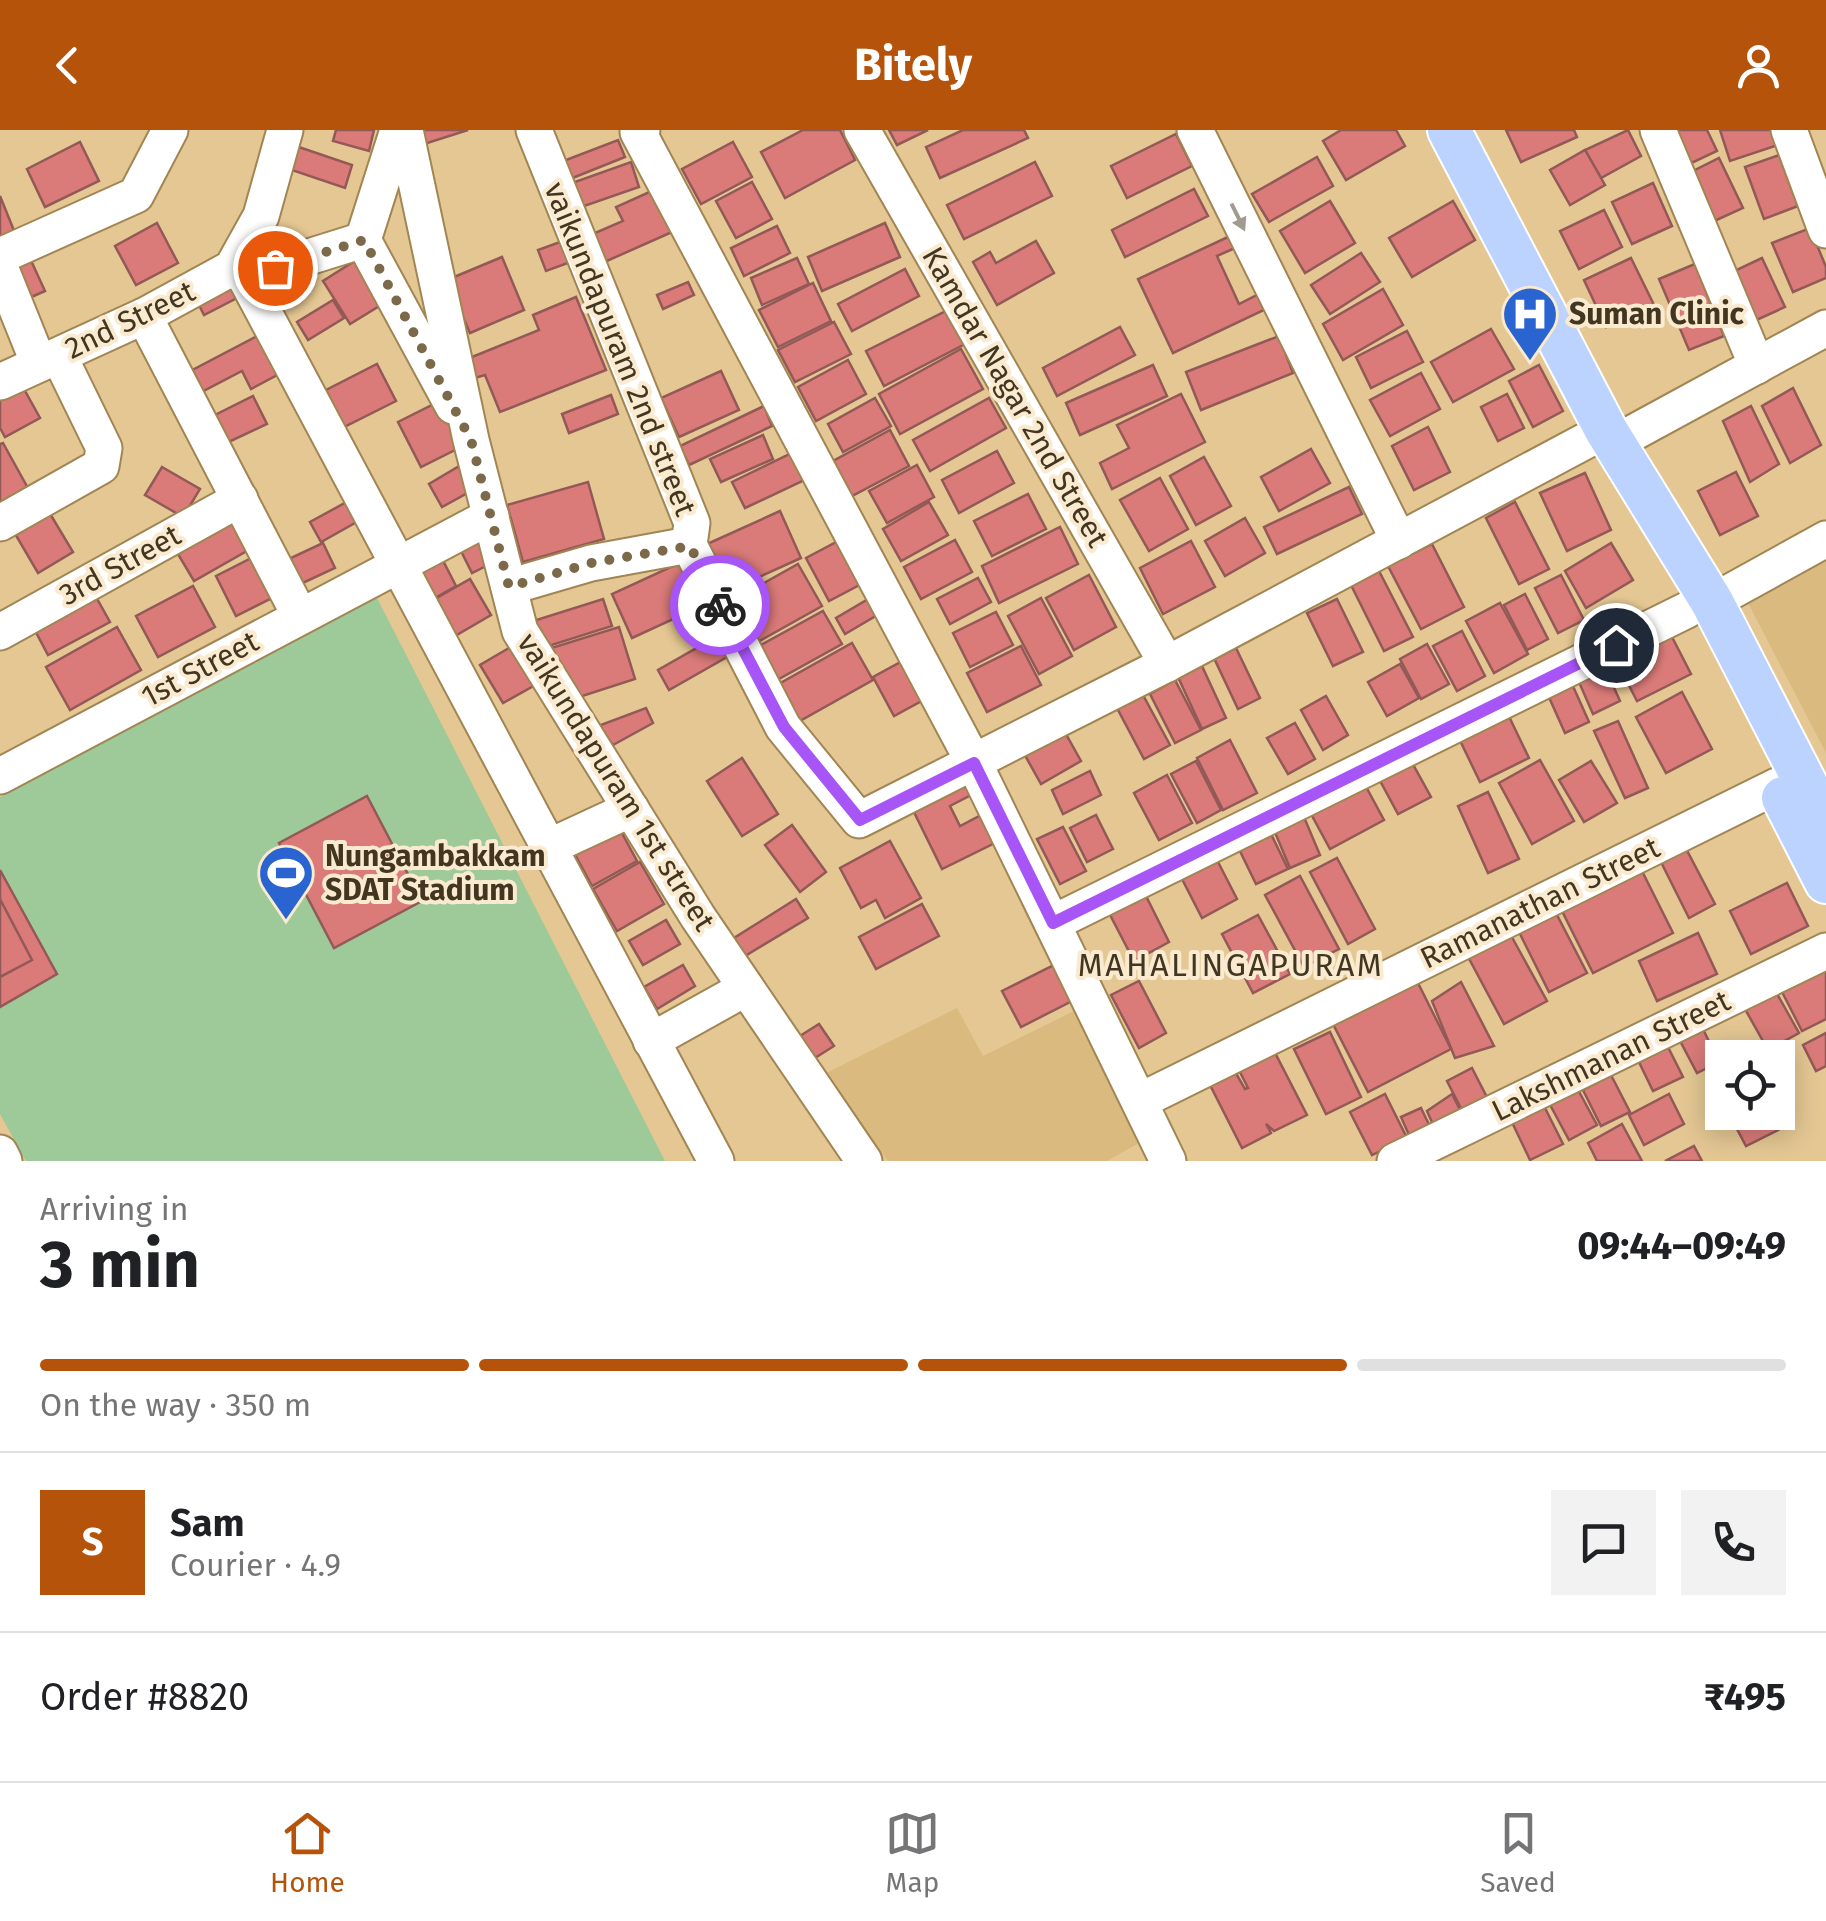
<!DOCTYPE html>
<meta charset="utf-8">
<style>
:root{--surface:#fff;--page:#f2f2f2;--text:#202124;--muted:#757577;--line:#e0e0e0;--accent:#b45309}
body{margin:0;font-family:"Fira Sans",sans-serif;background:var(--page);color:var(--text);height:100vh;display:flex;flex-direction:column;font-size:38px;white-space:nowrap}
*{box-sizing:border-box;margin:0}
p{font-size:32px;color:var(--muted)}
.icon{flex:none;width:55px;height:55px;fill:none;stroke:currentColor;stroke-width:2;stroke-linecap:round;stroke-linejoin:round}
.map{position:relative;height:1031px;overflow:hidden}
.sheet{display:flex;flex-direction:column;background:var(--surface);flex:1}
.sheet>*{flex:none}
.buttons{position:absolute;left:1705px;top:910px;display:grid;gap:20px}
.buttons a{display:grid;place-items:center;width:90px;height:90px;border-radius:0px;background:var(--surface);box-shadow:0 5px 25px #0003;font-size:50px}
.pin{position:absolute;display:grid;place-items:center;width:85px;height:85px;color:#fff;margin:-42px;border:5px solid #fff;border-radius:50%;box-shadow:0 2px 10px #0007}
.courier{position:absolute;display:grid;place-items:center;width:100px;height:100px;margin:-50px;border:8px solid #a855f7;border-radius:50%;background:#fff;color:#222;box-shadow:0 2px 12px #0007}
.head em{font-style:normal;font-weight:700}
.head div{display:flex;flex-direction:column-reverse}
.head{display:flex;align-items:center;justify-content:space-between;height:170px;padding:0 40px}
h1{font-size:65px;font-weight:700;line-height:75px}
.bar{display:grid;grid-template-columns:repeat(4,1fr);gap:15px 10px;align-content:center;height:120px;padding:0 40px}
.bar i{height:12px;border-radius:8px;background:var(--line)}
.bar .selected{background:var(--accent)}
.bar p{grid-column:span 4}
.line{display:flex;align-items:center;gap:25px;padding:0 40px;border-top:2px solid var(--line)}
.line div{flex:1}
.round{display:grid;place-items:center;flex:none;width:105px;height:105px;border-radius:0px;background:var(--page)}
header{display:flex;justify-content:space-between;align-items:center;height:130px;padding:0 40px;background:var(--accent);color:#fff;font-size:45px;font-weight:700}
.dock{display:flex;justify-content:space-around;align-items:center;height:140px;border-top:2px solid var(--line);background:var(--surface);font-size:28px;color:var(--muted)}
.dock a{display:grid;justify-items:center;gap:5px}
.dock .selected{color:var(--accent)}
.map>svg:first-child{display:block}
.built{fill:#dbba7f}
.green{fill:#9ec998}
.building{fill:#da7b79;stroke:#925957;stroke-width:2.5}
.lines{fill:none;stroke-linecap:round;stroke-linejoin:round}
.minor-casing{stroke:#a18553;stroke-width:39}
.major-casing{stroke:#fff;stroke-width:46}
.minor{stroke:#fff;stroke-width:35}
.major{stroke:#bbd3fe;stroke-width:42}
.oneway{fill:#a09a90}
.done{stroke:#7b6949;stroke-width:10;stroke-dasharray:0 18}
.route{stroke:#a855f7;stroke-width:12}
.labels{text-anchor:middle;stroke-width:8;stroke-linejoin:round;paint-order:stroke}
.poi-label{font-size:30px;font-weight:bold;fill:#423621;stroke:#f9ead0;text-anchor:start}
.street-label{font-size:30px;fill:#423621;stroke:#f9ead0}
.neighbourhood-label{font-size:32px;letter-spacing:2.5px;fill:#423621;stroke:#f9ead0}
</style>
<header><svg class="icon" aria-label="back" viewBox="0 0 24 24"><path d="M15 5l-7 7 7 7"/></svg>Bitely<svg class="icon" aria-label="person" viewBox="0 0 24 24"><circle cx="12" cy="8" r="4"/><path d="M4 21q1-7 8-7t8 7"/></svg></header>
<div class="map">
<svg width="1826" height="1031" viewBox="0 0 1826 1031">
<rect width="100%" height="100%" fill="#e4c793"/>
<g class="built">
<polygon points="1826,430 1826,623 1747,471"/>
<polygon points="957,878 983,926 1076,880 1141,1012 1107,1031 888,1031 824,944"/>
</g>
<polygon class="green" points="376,466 665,1031 26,1031 0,984 0,667"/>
<g class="building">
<polygon points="336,0 374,0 369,21 333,11"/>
<polygon points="413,0 468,0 418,16"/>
<polygon points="803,0 840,0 855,30 785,68 761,22"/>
<polygon points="889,0 928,0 897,15"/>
<polygon points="963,0 1024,0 1028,8 940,48 926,17"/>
<polygon points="1341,0 1396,0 1405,16 1346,50 1323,11"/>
<polygon points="1506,0 1574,0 1577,7 1521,32"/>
<polygon points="1628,0 1641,26 1601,48 1585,20"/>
<polygon points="1668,0 1707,0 1717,21 1685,36"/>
<polygon points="1720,0 1773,0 1778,15 1730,31"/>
<polygon points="1176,4 1192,36 1127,68 1111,36"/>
<polygon points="618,10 625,27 560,53 553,35"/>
<polygon points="80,12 99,51 45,77 27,39"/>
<polygon points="284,12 352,35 345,58 277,35"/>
<polygon points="733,12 752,47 701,74 682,39"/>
<polygon points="1585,20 1605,55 1570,75 1550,40"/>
<polygon points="1779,25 1798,76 1764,89 1745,37"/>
<polygon points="1317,27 1333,56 1269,92 1252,64"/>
<polygon points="1719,28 1743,78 1710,93 1687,44"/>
<polygon points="631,32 639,57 567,82 558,58"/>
<polygon points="1035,32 1052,66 964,109 947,75"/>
<polygon points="752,52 772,89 736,108 716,71"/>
<polygon points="1653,53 1672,96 1632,114 1612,72"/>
<polygon points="1194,59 1208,86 1125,127 1112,100"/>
<polygon points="654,60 672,102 591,138 579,110 623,91 616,77"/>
<polygon points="0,66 15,103 0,110"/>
<polygon points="1330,71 1355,113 1305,143 1280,101"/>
<polygon points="1453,71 1475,110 1412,147 1389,108"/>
<polygon points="1604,80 1622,117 1579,139 1560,101"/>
<polygon points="157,93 178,133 136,155 115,116"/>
<polygon points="885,93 900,127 822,161 808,127"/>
<polygon points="777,96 790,123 744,146 731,118"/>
<polygon points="1810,98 1826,137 1826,148 1793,162 1772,113"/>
<polygon points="1230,106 1235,118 1217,126 1239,174 1257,165 1264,180 1173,223 1138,149"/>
<polygon points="568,109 576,130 546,141 538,120"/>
<polygon points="1036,111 1054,143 997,175 973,132 990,122 996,133"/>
<polygon points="1361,123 1380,152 1330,184 1311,155"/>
<polygon points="28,124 45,161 20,172 4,135"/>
<polygon points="361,127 389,170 350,194 323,151"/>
<polygon points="502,127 524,180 470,203 447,150"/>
<polygon points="797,128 809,154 762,175 751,148"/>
<polygon points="1631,128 1654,175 1606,197 1584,150"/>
<polygon points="1762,128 1785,177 1752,192 1730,143"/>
<polygon points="1695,134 1724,206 1689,220 1659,149"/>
<polygon points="905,139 919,166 852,201 838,174"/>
<polygon points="226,148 237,168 204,185 194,165"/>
<polygon points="688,152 694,165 663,179 657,165"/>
<polygon points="813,153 831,191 778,217 759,180"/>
<polygon points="1383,159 1403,195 1343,230 1323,194"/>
<polygon points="576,167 606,240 500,282 485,245 475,248 467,229 539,200 533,185"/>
<polygon points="333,170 344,188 308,210 297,192"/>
<polygon points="950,179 967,213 884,256 866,221"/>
<polygon points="834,192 851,224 795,252 778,220"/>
<polygon points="1120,197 1135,225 1057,266 1043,238"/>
<polygon points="1491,199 1514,239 1453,272 1431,232"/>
<polygon points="1407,201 1423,232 1371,258 1356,227"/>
<polygon points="261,204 281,243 251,259 242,241 190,268 179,247"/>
<polygon points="1279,206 1293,243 1201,280 1186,242"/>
<polygon points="961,219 983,259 900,304 879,264"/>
<polygon points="848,230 866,264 816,291 798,257"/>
<polygon points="377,234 396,271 344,297 326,260"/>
<polygon points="1153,235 1167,266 1080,305 1066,273"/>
<polygon points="1539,235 1563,281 1533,297 1509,251"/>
<polygon points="721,241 739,280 679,307 661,268"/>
<polygon points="1421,243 1440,279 1390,306 1370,270"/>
<polygon points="19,250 40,288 5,307 0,298 0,261"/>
<polygon points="1793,258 1821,315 1790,333 1762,276"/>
<polygon points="1181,264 1205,312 1112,359 1100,333 1129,318 1117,295"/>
<polygon points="1507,264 1524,298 1498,311 1481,277"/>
<polygon points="611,265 618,284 569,303 562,284"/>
<polygon points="253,266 267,294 220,316 207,289"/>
<polygon points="875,268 891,296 843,322 828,294"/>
<polygon points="989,268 1006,298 930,341 913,310"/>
<polygon points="440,271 463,316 421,337 398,292"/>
<polygon points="764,276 772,296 689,335 680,316"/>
<polygon points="1751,276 1779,334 1750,352 1723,291"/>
<polygon points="1428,297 1450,342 1414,360 1392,316"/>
<polygon points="890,300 909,336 852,366 833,331"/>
<polygon points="763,305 773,329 721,352 710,329"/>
<polygon points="3,313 29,360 0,376 0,314"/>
<polygon points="1311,319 1330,353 1279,381 1261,347"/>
<polygon points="798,320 811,347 745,378 732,352"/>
<polygon points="997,321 1014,353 959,383 942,350"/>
<polygon points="1204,327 1231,376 1196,395 1170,346"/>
<polygon points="466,332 480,356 442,377 429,354"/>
<polygon points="917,335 934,367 887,393 869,361"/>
<polygon points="162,337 200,359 183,387 145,365"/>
<polygon points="1736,342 1758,386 1720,405 1698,361"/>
<polygon points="1585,343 1611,400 1567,421 1540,363"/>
<polygon points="1160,348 1188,399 1149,421 1120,370"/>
<polygon points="588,352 604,409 523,432 507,375"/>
<polygon points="1349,357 1362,384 1277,424 1264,397"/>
<polygon points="1028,364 1046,399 992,426 974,391"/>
<polygon points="352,369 362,389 321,412 310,392"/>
<polygon points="929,372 948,405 901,431 883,399"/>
<polygon points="1515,372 1549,439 1519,454 1486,388"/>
<polygon points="231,381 252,418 194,451 172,414"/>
<polygon points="780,381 801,428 726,462 705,415"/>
<polygon points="49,382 73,422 38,443 14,402"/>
<polygon points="1245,388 1265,423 1225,446 1205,411"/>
<polygon points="1060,397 1078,434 999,473 982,436"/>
<polygon points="473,400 490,434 472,443 455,409"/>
<polygon points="844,408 867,451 829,471 806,428"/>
<polygon points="955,410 972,442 921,469 904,437"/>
<polygon points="1191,411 1215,457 1163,484 1140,438"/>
<polygon points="323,413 335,438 292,458 280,433"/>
<polygon points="1611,413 1633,450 1586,478 1565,441"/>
<polygon points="1432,414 1464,477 1421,499 1388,436"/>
<polygon points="436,417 456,456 435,468 414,428"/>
<polygon points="259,424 280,464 236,486 216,446"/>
<polygon points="686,430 706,474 632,508 612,464"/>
<polygon points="798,434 822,476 756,513 732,471"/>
<polygon points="1378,439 1413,507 1384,521 1350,453"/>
<polygon points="1089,445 1116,497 1074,520 1046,468"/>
<polygon points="1561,445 1584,490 1558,503 1535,458"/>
<polygon points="978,448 991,472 950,494 937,469"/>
<polygon points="470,449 491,485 455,506 435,469"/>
<polygon points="193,456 215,497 158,527 136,486"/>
<polygon points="91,458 110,492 48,525 30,491"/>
<polygon points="1525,464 1548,509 1527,520 1504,475"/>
<polygon points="870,468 879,484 845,504 836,488"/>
<polygon points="1041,468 1072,526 1039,544 1008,486"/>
<polygon points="603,469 612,496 539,519 530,492"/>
<polygon points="1337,469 1363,522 1333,536 1307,483"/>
<polygon points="1500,473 1528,524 1494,543 1466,491"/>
<polygon points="823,481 842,514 777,550 759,516"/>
<polygon points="996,482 1013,515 970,537 953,503"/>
<polygon points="117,497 141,540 70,580 46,537"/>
<polygon points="619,497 635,549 573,569 545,520"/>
<polygon points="1462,501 1485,546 1457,561 1433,516"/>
<polygon points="1670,503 1691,544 1637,571 1616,530"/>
<polygon points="716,507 727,527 669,560 658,540"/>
<polygon points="852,513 873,550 798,592 777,555"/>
<polygon points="1427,514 1449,554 1421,569 1400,529"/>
<polygon points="514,515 537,554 503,573 480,535"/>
<polygon points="1021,516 1041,555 987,582 967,543"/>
<polygon points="1236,518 1260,568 1238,579 1214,528"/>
<polygon points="908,528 929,567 894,586 873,547"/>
<polygon points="1602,531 1620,571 1593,584 1575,543"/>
<polygon points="1400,534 1419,568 1387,586 1368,552"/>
<polygon points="1202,536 1226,588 1202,599 1178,547"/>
<polygon points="1175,550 1201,600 1175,613 1150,564"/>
<polygon points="1572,554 1589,592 1565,603 1548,565"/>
<polygon points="1682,562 1712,619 1666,643 1636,587"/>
<polygon points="1143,565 1170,615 1144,629 1117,578"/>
<polygon points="1326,566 1348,605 1323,620 1301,580"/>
<polygon points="1503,574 1529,628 1480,652 1454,598"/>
<polygon points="646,578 653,593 613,615 598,596"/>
<polygon points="1618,591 1648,658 1625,668 1594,601"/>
<polygon points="1295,593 1315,629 1288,644 1267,608"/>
<polygon points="1062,597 1081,631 1041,654 1022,620"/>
<polygon points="1230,610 1257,663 1223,680 1197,628"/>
<polygon points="742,628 778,684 742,706 707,651"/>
<polygon points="1410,629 1431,667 1398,684 1378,647"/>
<polygon points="1540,630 1574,691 1532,714 1499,653"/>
<polygon points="1196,631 1221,680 1197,693 1171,644"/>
<polygon points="1591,631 1617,673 1584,692 1559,650"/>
<polygon points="1090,641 1101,665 1063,684 1052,660"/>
<polygon points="969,645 977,662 950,676 960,696 987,682 1001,710 942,739 910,674"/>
<polygon points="1167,645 1192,693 1159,710 1134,663"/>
<polygon points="1364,653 1384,690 1330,719 1310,682"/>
<polygon points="1488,662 1519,729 1488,743 1458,676"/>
<polygon points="367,666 422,771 334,818 279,713"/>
<polygon points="1301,680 1320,725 1290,738 1271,693"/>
<polygon points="1096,685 1113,719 1087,732 1070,698"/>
<polygon points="617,694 637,731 592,756 572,719"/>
<polygon points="792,695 826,742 800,762 765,715"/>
<polygon points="1063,697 1086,741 1060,754 1037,709"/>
<polygon points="1270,702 1288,739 1256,754 1238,717"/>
<polygon points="1681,709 1715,774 1689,788 1656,722"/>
<polygon points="890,711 921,768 885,788 876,770 861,778 840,738"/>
<polygon points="1216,728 1237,769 1202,788 1181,747"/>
<polygon points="1337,728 1375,799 1348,814 1310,742"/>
<polygon points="1637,731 1673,803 1593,843 1557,771"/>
<polygon points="640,732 664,774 617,801 593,759"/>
<polygon points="0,740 57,844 0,877"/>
<polygon points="1300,746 1339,819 1304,837 1265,765"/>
<polygon points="1787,753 1808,796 1751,824 1730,781"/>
<polygon points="1143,760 1169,812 1134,831 1107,779"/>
<polygon points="0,769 32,830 0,847"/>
<polygon points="796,769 808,788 745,826 734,808"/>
<polygon points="922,774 939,806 876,839 859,807"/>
<polygon points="1556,783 1587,843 1549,862 1519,802"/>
<polygon points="1258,785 1290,844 1253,863 1222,804"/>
<polygon points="666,790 680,814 643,835 629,811"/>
<polygon points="1508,800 1547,871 1504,894 1466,823"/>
<polygon points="1698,803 1717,844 1657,871 1639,831"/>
<polygon points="1064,830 1082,866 1021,897 1002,861"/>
<polygon points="1826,833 1826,889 1802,901 1779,856"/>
<polygon points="683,835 695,856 657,879 644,857"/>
<polygon points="1139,851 1166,903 1139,918 1111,865"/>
<polygon points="1417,851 1451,919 1368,962 1333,894"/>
<polygon points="1461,852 1494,916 1455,928 1432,871"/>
<polygon points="1776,862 1799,903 1768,920 1745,879"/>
<polygon points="819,894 834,916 807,933 792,911"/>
<polygon points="1701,895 1719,932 1697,943 1678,907"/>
<polygon points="1330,902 1361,967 1326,984 1294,919"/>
<polygon points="1826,903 1826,936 1816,941 1803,915"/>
<polygon points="1270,913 1307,985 1274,1001 1266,994 1271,1003 1242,1018 1209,953 1234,940 1245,959 1248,958 1238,938"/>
<polygon points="1666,913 1683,947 1653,961 1637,928"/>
<polygon points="1472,938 1493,979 1468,992 1447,951"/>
<polygon points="1611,945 1630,982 1601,996 1583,960"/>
<polygon points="1576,956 1597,995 1569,1010 1548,971"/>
<polygon points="1385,964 1407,1008 1372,1025 1350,982"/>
<polygon points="1452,964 1466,992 1438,1006 1427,981"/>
<polygon points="1669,964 1684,994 1644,1015 1629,985"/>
<polygon points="1542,972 1563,1014 1530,1030 1510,988"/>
<polygon points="1421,978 1434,1005 1413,1014 1401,987"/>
<polygon points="1728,982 1772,982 1780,999 1746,1016"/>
<polygon points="1622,994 1642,1031 1597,1031 1588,1013"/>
<polygon points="1694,1016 1702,1031 1665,1031"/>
</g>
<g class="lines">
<g class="minor-casing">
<g id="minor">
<polyline points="398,0 363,110 453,276"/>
<polyline points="405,0 471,310 520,501 698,787 864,1031"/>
<polyline points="534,0 692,393 689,415 783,597 859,690 1167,534 1606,300"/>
<polyline points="642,0 638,2 974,633 1168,1031"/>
<polyline points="862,0 1167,534"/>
<polyline points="1195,0 1399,411"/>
<polyline points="1658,0 1757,236"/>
<polyline points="1789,0 1826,100"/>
<polyline points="0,126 136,65 170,0"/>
<polyline points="0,137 39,234"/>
<polyline points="232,138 245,147 716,1031"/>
<polyline points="245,147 363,110"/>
<polyline points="144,186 300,486"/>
<polyline points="0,252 144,186 232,138 261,86 285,0"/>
<polyline points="1633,303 1826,198"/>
<polyline points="0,393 101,336 104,318 59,226"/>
<polyline points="509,457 591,433 689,415"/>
<polyline points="1712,472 1826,409"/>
<polyline points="0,502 240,369"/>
<polyline points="0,646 491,386"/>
<polyline points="549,717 631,679"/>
<polyline points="1053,793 1687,480"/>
<polyline points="651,911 746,858"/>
<polyline points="1142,970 1777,656"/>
<polyline points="0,1023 4,1031"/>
<polyline points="1395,1031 1826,821"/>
</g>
</g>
<g class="major-casing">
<g id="major">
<polyline points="1449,0 1606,300 1712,472 1826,693"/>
<polyline points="1783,668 1826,752"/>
</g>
</g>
<use href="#minor" class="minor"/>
<use href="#major" class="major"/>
</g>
<defs><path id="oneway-solid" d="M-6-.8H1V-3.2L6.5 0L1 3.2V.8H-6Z" transform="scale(2.5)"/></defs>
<use class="oneway" href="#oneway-solid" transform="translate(1238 87) rotate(64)"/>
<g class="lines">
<polyline class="done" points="275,138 364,110 471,310 509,457 591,433 690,416 720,475"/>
<polyline class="route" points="720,475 784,597 860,690 974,633 1053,793 1616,515"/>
</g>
<defs>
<g id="hospital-pin" transform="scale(2.875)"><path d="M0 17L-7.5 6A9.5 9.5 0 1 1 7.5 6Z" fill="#2a64d1" stroke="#f9ead0"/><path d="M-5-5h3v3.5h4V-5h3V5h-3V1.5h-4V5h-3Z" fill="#fff"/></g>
<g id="stadium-pin" transform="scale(2.875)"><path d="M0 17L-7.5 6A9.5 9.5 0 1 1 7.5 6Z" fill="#2a64d1" stroke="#f9ead0"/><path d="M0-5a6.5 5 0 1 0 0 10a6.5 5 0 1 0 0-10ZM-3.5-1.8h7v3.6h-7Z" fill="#fff"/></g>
</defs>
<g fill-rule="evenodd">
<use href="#hospital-pin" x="1530" y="184"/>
<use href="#stadium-pin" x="286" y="743"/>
</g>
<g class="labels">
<g class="poi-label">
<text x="1569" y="194">Suman Clinic</text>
<text x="325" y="736">Nungambakkam<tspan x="325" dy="34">SDAT Stadium</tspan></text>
</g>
<g class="street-label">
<text transform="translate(130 190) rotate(-26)" y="10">2nd Street</text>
<text transform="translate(620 219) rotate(68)" y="10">vaikundapuram 2nd street</text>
<text transform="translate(1015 267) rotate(60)" y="10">Kamdar Nagar 2nd Street</text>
<text transform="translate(120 435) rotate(-29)" y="10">3rd Street</text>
<text transform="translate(200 539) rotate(-28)" y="10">1st Street</text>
<text transform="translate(616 652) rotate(58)" y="10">vaikundapuram 1st street</text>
<text transform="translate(1540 773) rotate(-26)" y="10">Ramanathan Street</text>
<text transform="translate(1611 926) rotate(-26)" y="10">Lakshmanan Street</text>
</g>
<g class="neighbourhood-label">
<text x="1231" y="846">MAHALINGAPURAM</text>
</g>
</g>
</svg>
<div class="buttons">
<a><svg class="icon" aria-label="locate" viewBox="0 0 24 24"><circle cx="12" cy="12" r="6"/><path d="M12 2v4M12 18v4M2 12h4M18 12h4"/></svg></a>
</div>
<div class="pin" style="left:275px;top:138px;background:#ea580c"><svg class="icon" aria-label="bag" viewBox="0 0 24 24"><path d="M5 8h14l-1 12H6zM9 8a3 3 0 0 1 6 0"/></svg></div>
<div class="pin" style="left:1616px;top:515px;background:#1f2937"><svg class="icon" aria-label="home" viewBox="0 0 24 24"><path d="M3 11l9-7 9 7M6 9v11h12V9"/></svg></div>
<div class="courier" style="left:720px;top:475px"><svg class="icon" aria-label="bike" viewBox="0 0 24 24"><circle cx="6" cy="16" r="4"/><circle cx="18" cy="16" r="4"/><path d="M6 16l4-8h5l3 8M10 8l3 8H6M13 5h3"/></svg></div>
</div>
<section class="sheet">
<div class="head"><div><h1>3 min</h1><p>Arriving in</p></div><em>09:44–09:49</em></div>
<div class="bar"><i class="selected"></i><i class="selected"></i><i class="selected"></i><i></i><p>On the way · 350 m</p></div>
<div class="line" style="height:180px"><b class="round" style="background:var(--accent);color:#fff">S</b><div><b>Sam</b><p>Courier · 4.9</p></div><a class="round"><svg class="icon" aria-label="chat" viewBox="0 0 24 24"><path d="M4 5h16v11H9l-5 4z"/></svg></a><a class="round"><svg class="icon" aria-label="phone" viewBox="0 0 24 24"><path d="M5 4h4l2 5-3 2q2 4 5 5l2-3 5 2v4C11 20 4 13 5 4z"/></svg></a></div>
<div class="line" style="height:130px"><div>Order #8820</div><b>₹495</b></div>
</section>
<nav class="dock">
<a class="selected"><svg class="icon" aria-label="home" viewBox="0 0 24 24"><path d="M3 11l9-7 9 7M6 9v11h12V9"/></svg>Home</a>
<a><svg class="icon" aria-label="map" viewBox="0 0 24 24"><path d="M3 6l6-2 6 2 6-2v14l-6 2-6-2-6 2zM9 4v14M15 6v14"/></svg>Map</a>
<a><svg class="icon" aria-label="saved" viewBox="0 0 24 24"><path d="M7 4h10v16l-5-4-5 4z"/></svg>Saved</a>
</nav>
